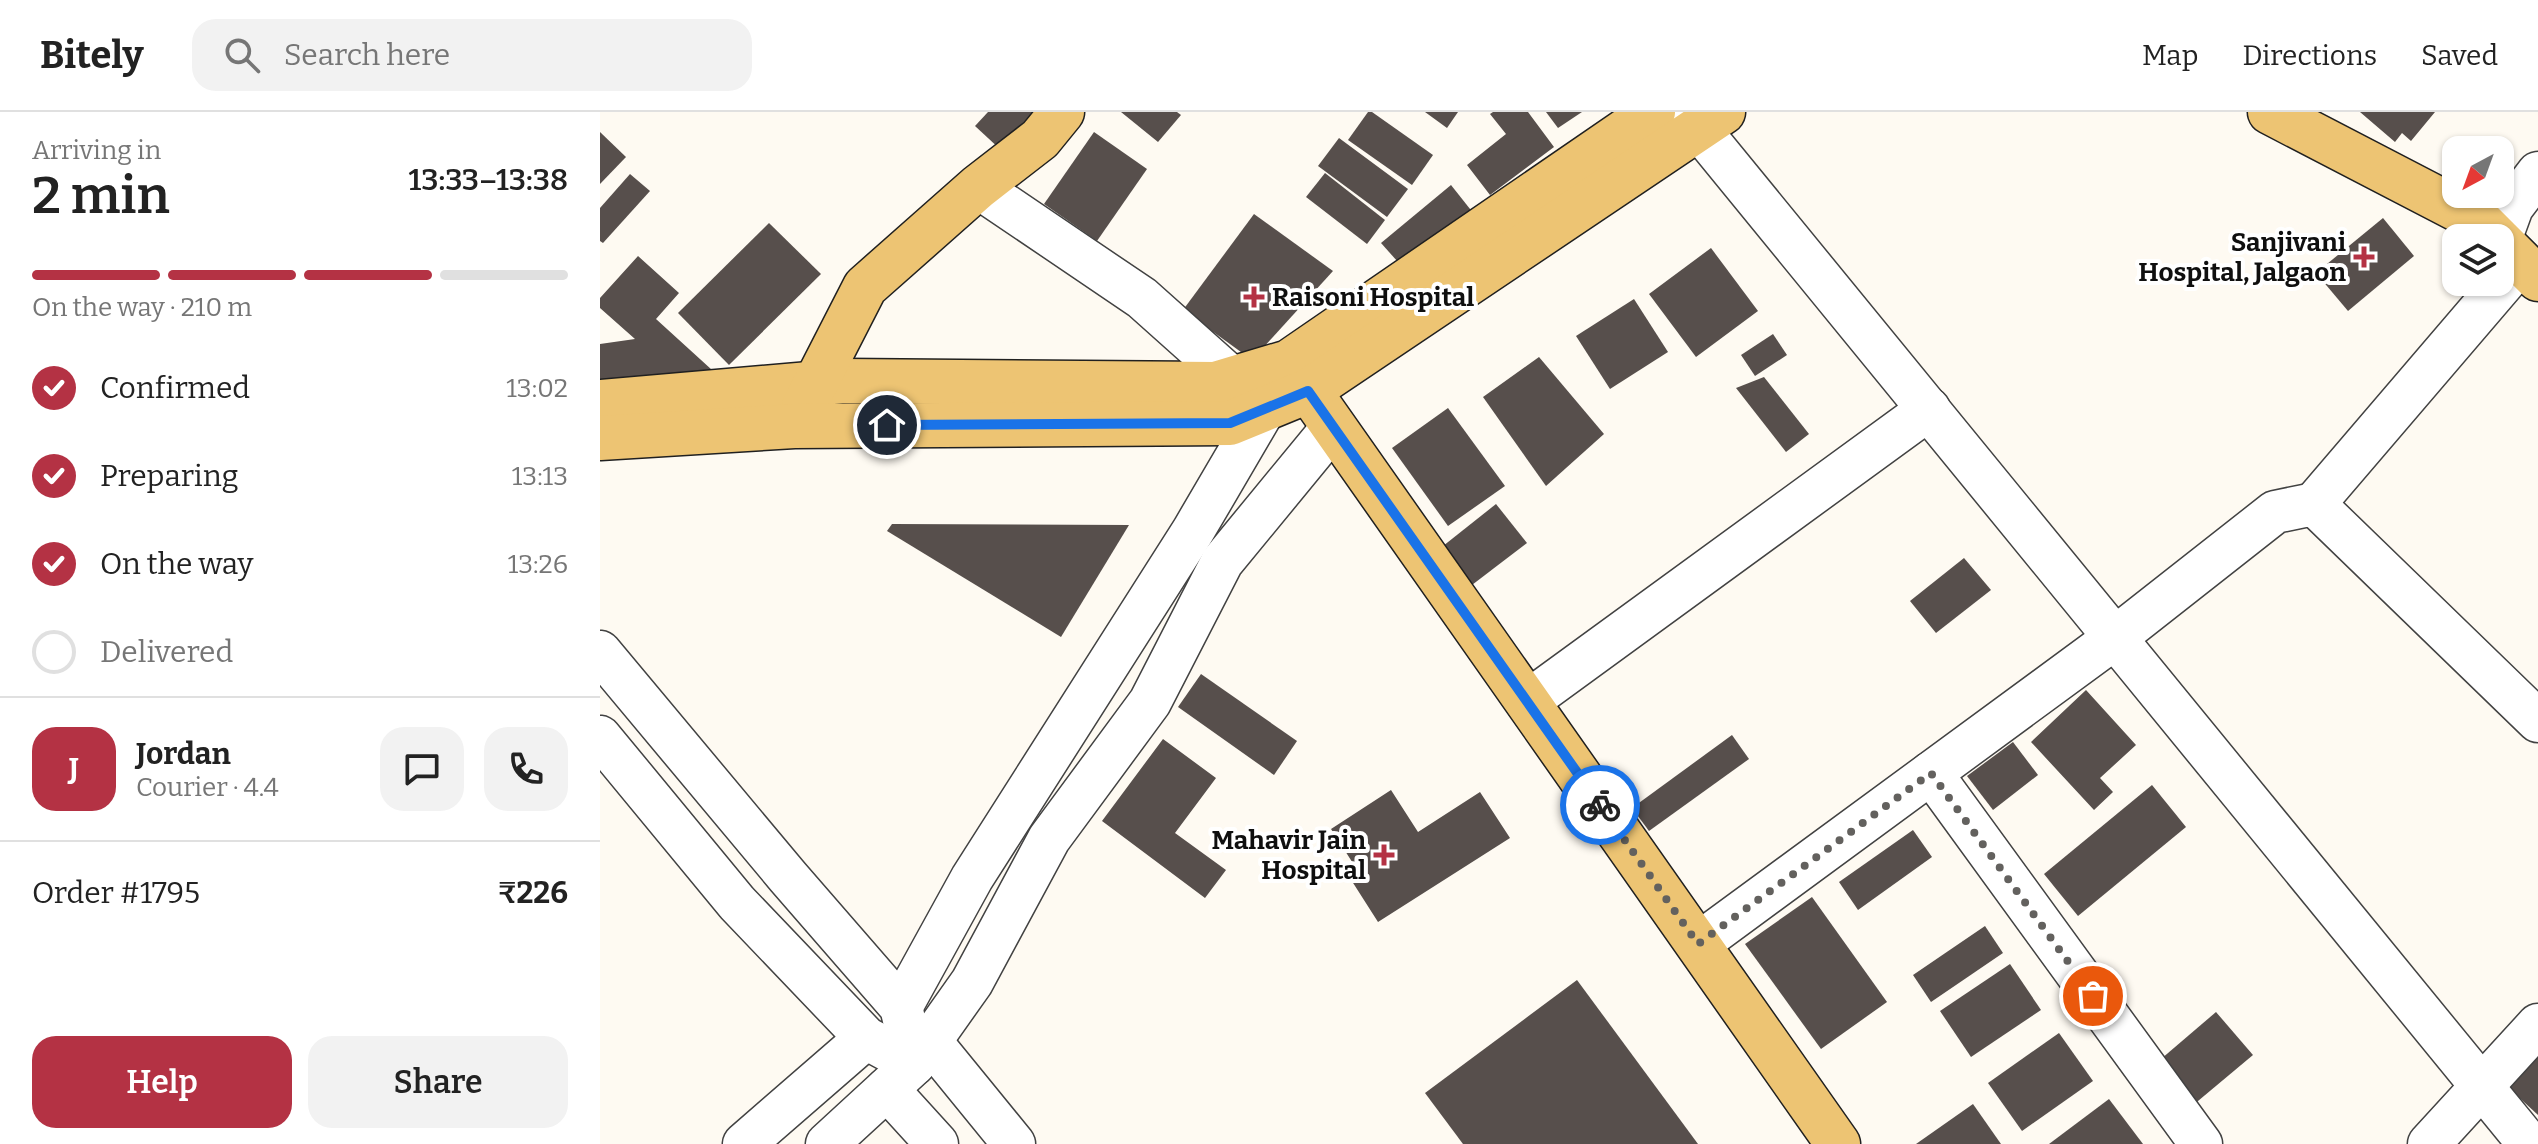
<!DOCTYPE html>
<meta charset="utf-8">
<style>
:root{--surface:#fff;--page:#f2f2f2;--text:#222;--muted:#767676;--line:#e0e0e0;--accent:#b43244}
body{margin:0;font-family:Bitter,serif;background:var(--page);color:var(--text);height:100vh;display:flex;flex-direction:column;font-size:30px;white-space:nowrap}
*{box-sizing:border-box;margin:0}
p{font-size:26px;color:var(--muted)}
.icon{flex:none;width:44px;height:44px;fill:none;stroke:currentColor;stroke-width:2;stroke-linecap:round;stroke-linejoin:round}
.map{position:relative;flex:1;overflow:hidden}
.sheet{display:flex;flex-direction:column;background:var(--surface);width:600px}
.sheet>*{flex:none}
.needle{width:52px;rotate:221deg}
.controls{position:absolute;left:1842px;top:24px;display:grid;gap:16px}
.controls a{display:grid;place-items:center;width:72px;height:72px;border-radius:16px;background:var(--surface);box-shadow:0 2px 6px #0004;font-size:40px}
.pin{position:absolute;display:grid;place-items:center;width:68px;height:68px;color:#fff;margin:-34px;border:4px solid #fff;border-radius:50%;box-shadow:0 2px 8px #0007}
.courier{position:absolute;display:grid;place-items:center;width:80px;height:80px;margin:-40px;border:6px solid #1a73e8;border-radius:50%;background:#fff;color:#222;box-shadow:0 2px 10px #0007}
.head em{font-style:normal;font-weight:600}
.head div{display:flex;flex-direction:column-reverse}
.head{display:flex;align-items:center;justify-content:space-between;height:136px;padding:0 32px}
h1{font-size:52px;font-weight:600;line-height:60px}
.bar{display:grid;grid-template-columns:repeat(4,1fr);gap:12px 8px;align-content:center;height:96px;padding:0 32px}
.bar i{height:10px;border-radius:6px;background:var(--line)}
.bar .active{background:var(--accent)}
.bar p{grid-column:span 4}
.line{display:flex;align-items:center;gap:20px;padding:0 32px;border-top:2px solid var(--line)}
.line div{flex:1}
.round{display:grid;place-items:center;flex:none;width:84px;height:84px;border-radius:24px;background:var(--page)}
ol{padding:0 32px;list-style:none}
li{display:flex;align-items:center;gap:24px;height:88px}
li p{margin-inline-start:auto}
li .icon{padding:8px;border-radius:50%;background:var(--accent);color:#fff;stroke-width:4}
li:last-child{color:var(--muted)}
li i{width:44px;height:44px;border:4px solid var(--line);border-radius:50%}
.cta{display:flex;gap:16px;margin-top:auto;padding:16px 32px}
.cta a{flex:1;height:92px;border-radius:24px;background:var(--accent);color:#fff;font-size:32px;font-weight:600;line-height:92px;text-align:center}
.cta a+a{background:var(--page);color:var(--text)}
header{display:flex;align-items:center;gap:48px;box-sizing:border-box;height:112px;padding:0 40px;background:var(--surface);border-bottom:2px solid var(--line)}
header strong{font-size:38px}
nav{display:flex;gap:44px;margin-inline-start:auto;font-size:28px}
.search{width:560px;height:72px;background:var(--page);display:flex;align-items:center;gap:20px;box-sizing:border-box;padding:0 28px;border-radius:24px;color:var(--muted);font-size:30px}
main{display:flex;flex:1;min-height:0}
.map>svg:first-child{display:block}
.building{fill:#574f4c}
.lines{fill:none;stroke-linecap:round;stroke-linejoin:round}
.minor-casing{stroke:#424242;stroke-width:45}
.major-casing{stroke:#202020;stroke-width:47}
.minor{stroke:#fff;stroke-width:42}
.major{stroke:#edc473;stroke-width:44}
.done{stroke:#63615e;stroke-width:8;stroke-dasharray:0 14.4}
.route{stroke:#1a73e8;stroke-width:10}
.poi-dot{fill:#b43244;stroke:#fff;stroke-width:3}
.labels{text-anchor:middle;stroke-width:8;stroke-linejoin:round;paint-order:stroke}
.poi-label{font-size:26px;font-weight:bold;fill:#0f0f0f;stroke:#fff;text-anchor:end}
</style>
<header>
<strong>Bitely</strong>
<div class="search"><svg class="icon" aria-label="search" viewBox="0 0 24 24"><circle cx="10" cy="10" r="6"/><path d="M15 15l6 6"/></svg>Search here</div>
<nav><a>Map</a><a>Directions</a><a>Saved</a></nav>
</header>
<main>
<section class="sheet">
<div class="head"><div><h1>2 min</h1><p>Arriving in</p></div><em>13:33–13:38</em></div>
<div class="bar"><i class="active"></i><i class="active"></i><i class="active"></i><i></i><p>On the way · 210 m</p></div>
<ol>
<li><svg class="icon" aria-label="check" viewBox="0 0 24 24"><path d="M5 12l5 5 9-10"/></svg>Confirmed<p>13:02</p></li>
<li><svg class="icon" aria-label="check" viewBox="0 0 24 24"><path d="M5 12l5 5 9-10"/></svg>Preparing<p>13:13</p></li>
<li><svg class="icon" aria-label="check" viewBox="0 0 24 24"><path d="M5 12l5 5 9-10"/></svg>On the way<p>13:26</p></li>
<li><i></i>Delivered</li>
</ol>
<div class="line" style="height:144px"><b class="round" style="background:var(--accent);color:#fff">J</b><div><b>Jordan</b><p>Courier · 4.4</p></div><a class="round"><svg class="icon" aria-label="chat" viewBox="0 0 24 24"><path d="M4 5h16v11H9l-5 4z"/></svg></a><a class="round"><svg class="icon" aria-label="phone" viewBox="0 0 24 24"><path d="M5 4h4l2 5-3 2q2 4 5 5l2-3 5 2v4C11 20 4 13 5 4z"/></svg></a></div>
<div class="line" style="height:104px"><div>Order #1795</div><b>₹226</b></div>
<div class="cta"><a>Help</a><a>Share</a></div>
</section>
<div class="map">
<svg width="1938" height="1032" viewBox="0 0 1938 1032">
<rect width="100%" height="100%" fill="#fefaf2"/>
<g class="building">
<polygon points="388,0 438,0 402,39 375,14"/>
<polygon points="521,0 577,0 581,3 558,30"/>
<polygon points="768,0 772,0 833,43 812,73 748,28"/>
<polygon points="825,0 858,0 847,16"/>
<polygon points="893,0 928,0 954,35 890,83 867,53 906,22 890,2"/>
<polygon points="946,0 982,0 958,16"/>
<polygon points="1760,0 1835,0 1811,29 1802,21 1795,30"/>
<polygon points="0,20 26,45 0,72"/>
<polygon points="494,20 547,57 497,129 444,92"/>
<polygon points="739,26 808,77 787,105 718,54"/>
<polygon points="725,61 785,108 767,132 706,85"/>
<polygon points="30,62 50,79 3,131 0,129 0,96"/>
<polygon points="851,73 874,102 806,159 781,131"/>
<polygon points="654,102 733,159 652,248 583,198"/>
<polygon points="1783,106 1814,144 1748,199 1716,161"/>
<polygon points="169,111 221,162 129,253 78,201"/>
<polygon points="1111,136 1158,199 1096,245 1049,182"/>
<polygon points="38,144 79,181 56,207 123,268 0,272 0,232 35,227 0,196 0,186"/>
<polygon points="1034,187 1068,240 1010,277 976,224"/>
<polygon points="1173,222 1187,243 1155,264 1141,243"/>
<polygon points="939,245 1004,322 946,374 883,285"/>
<polygon points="1164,265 1209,322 1186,340 1136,276"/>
<polygon points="848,296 905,374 848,414 792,336"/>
<polygon points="896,392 927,431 868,476 838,438"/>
<polygon points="292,412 529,413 461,525 287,419"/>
<polygon points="1364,446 1391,478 1336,521 1310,489"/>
<polygon points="601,562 697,629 674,663 578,595"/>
<polygon points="1486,578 1536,633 1500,666 1513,680 1494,698 1431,630"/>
<polygon points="1132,623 1149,647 1049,719 1032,696"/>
<polygon points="563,627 616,666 575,721 626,758 605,786 502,709"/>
<polygon points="1413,630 1438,663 1393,698 1367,664"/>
<polygon points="1552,673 1586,715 1478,804 1444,762"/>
<polygon points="791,678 818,720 880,680 910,726 778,810 748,763 756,756 731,717"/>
<polygon points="1313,718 1332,745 1258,798 1239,770"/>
<polygon points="1212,785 1287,890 1221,937 1145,832"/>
<polygon points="1385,814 1403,841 1331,890 1313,863"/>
<polygon points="1410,852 1441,898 1371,945 1340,899"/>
<polygon points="977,868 1098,1032 863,1032 825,981"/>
<polygon points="1616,900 1653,943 1592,994 1554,953"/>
<polygon points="1459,921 1493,969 1422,1019 1388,971"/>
<polygon points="1938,923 1938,1003 1898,966"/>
<polygon points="1509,987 1543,1032 1449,1032"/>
<polygon points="1373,992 1401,1032 1316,1032"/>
</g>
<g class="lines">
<g class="minor-casing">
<g id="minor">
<polyline points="1085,0 1929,1032"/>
<polyline points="1900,128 1912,95 1938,61"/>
<polyline points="1714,392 1921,150"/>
<polyline points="0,540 188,765 301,895 307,920"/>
<polyline points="927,590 1329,297"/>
<polyline points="0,625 137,791 266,926 314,952"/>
<polyline points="1331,661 1601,1032"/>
<polyline points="1098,832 1516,525 1675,400 1714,392 1938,609"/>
<polyline points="301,895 372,766 593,419 665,296 542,186 378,75"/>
<polyline points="330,929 414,1032"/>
<polyline points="287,977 337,1032"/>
<polyline points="144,1032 266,926"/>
<polyline points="227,1032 314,952 372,870 449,727 550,590 622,450 733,315"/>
<polyline points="1829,1032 1938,913"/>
</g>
</g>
<g class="major-casing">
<g id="major">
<polyline points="1670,0 1880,109 1897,126"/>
<polyline points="1900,129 1938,167"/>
<polyline points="692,255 1238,1032"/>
<polyline points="0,290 244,269 615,272 689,250 1053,0"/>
<polyline points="204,294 265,175 378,75 440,27 462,0"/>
<polyline points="0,326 194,314 630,311 708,279 1123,0"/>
</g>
</g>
<use href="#minor" class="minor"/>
<use href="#major" class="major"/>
</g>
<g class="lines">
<polyline class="done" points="1000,693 1098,832 1331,661 1493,884"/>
<polyline class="route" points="287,313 630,311 708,279 1000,693"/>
</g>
<g class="poi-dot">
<path d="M1760 133h8v8h8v8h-8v8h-8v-8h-8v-8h8z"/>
<path d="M650 173h8v8h8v8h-8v8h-8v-8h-8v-8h8z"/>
<path d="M780 731h8v8h8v8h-8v8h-8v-8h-8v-8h8z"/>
</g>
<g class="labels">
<g class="poi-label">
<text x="1746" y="139">Sanjivani<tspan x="1746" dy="30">Hospital, Jalgaon</tspan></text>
<text x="672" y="194" text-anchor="start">Raisoni Hospital</text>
<text x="766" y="737">Mahavir Jain<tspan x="766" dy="30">Hospital</tspan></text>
</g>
</g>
</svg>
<div class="controls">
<a><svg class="needle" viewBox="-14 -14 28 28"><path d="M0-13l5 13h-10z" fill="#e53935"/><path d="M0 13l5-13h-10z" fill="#767676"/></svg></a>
<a><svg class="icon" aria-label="layers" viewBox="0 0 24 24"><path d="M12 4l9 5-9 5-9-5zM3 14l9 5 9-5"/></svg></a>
</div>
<div class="pin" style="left:1493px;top:884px;background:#ea580c"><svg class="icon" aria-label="bag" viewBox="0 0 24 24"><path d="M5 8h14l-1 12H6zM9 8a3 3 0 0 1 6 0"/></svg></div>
<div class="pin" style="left:287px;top:313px;background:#1f2937"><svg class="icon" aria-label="home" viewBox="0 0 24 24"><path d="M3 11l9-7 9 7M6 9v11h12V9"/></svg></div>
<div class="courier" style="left:1000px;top:693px"><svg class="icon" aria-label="bike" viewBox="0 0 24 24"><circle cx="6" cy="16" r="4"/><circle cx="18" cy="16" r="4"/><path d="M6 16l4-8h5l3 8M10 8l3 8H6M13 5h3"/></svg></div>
</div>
</main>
